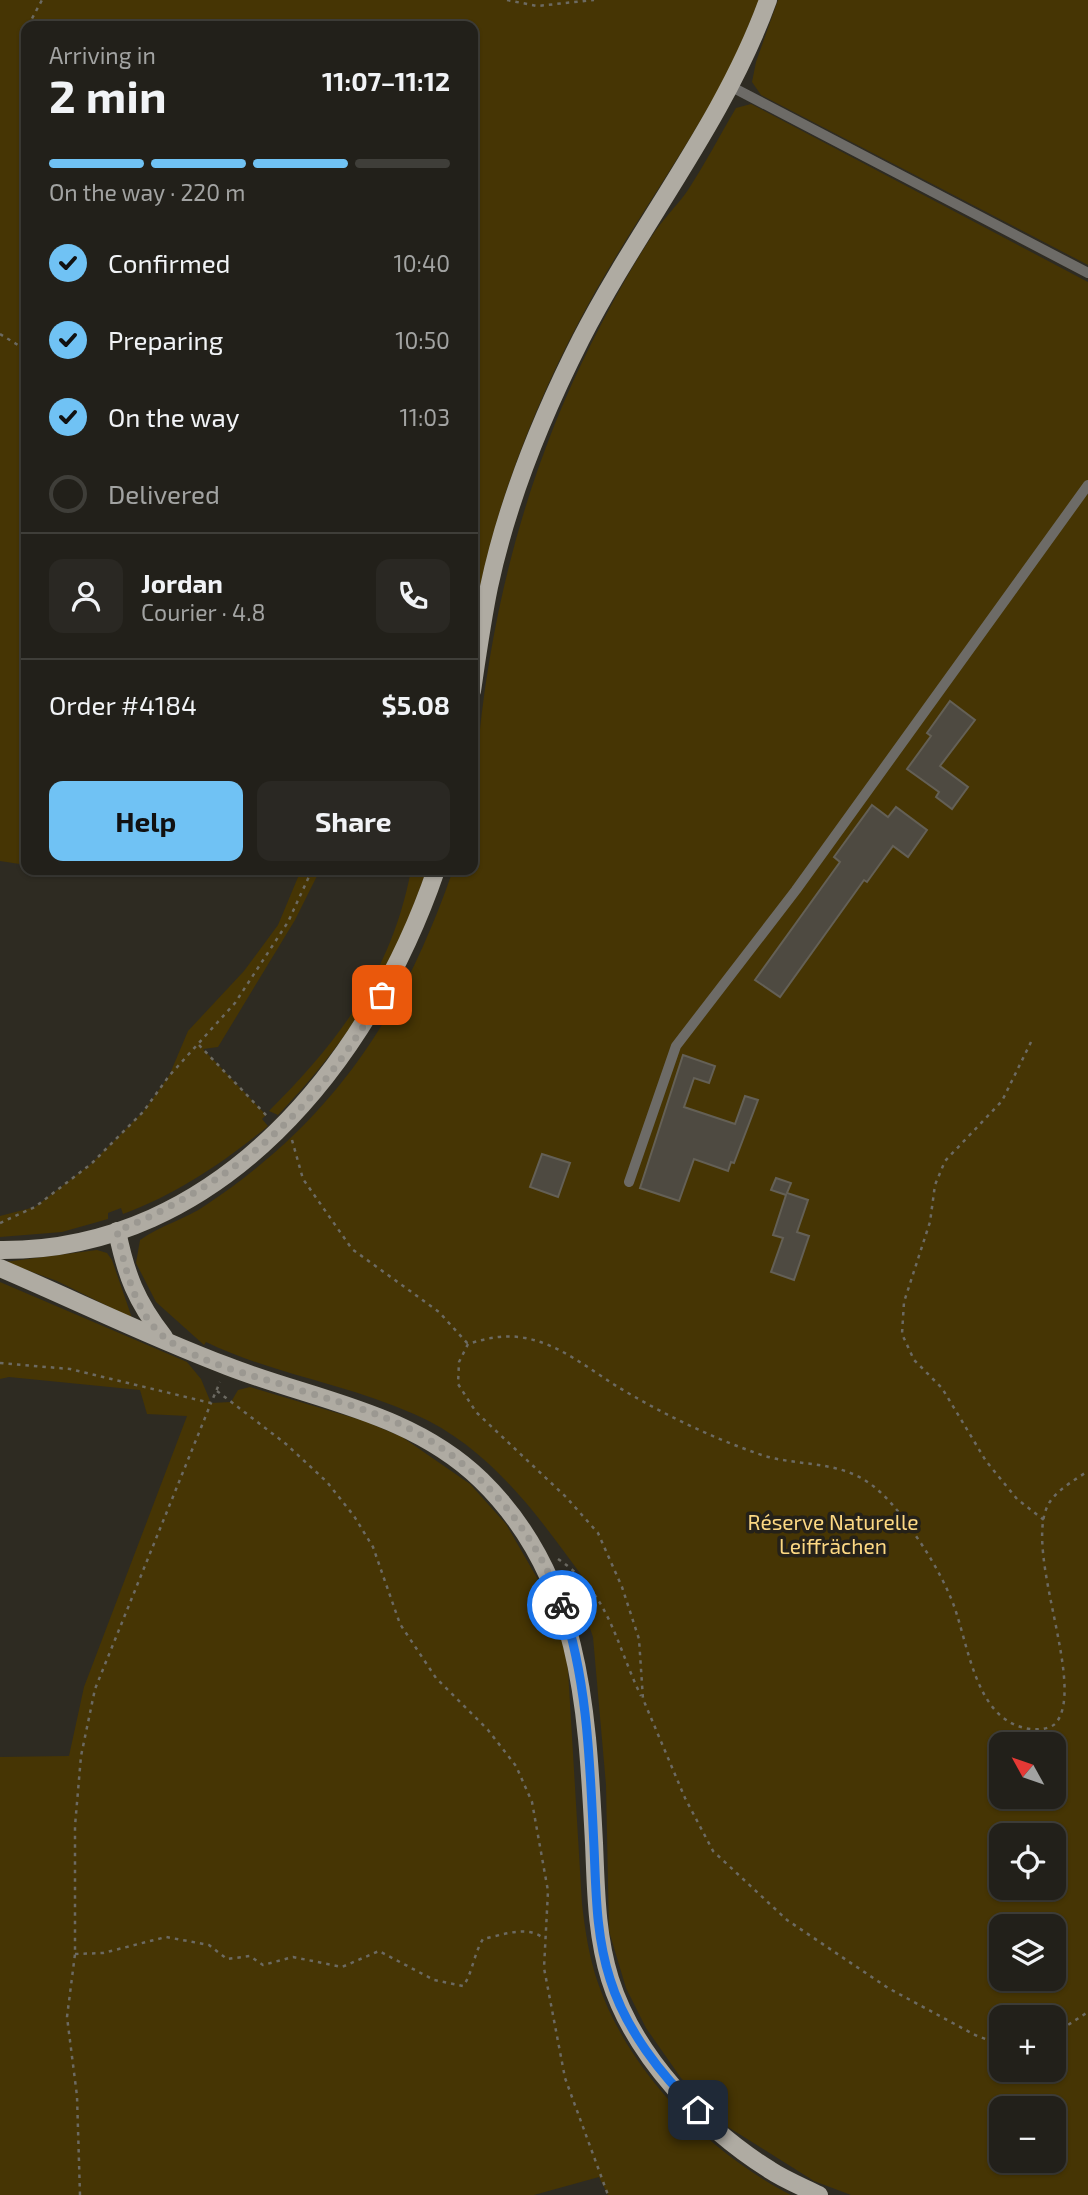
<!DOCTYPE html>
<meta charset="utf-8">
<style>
:root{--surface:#22201a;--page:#2a2823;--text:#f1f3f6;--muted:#a2a3a2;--line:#3f3e39;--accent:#70c2f4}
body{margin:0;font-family:"Exo 2",sans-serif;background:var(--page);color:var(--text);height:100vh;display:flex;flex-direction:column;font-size:26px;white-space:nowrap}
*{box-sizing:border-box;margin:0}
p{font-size:23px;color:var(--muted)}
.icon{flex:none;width:38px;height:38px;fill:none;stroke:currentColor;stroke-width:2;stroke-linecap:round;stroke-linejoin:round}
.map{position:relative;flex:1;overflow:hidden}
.panel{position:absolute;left:21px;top:21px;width:457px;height:854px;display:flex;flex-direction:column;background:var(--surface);border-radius:14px;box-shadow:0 2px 5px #0004,0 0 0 2px var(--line)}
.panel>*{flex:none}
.needle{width:46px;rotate:310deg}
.tools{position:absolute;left:989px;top:1732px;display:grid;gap:14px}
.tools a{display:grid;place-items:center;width:77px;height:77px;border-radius:14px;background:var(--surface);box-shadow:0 2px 5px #0004,0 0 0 2px var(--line);font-size:35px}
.pin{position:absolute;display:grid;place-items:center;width:60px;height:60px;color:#fff;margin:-30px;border-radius:14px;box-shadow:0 4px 10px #0006}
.courier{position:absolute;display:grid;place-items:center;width:70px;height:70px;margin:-35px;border:5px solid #1a73e8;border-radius:50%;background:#fff;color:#222;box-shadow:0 2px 9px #0007}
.summary em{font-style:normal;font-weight:700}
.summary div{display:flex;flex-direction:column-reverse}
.summary{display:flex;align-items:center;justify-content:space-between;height:119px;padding:0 28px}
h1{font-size:46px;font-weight:700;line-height:52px}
.bar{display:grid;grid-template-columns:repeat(4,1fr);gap:10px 7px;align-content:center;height:84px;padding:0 28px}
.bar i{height:9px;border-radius:5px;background:var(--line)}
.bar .selected{background:var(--accent)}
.bar p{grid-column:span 4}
.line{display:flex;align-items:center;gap:18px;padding:0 28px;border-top:2px solid var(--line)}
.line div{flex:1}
.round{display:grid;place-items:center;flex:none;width:74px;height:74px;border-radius:14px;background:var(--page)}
ol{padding:0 28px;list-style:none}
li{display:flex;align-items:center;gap:21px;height:77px}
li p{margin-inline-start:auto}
li .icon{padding:7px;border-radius:50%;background:var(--accent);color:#111;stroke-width:4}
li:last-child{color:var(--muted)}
li i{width:38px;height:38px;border:4px solid var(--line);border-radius:50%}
.cta{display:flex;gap:14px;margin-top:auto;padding:14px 28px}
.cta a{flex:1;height:80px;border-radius:14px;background:var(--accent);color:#111;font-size:28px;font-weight:700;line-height:80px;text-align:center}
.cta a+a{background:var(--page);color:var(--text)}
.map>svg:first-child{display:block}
.green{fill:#463504;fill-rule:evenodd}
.building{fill:#4e4a41;stroke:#646056;stroke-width:2}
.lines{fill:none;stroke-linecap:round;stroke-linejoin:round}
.path{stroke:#6c6a62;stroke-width:2.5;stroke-dasharray:3.5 5;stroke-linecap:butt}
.lane{stroke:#6d6b67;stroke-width:10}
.primary{stroke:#afaba2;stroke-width:18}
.done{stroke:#9b9891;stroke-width:7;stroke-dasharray:0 12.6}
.route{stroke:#1a73e8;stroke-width:9}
.labels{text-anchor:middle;stroke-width:7;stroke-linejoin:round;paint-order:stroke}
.park-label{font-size:21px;fill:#fcd883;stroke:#252119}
</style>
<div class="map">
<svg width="1088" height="2195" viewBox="0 0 1088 2195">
<rect width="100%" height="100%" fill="#2e2b22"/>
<g class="green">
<path d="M 0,0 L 759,0 C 748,26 738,53 725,78 C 685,151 636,220 595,292 C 538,394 491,510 473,626 L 472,26 L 26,26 L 26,865 L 0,861 Z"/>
<polygon points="778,0 1088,0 1088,265 761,95 752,82 756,62"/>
<path d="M 751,104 L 1088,282 L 1088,2195 L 851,2195 L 814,2181 L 728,2127 L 681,2078 L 646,2028 L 626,1988 L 609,1931 L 606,1785 L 593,1637 L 574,1582 L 582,1576 C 536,1513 488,1446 414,1414 C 347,1384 272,1374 206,1342 L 204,1345 L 156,1302 L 136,1263 L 140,1240 C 161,1225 186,1219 206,1205 C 335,1119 403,1014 453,870 L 472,870 C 473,687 509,506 592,342 C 610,307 630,269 652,236 C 662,220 677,206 688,190 C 705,164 720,135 736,108 ZM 1001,1745 L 1054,1745 L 1054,1797 L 1001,1797 ZM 1001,1836 L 1054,1836 L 1054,1888 L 1001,1888 ZM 1001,1927 L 1054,1927 L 1054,1979 L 1001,1979 ZM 1001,2018 L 1054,2018 L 1054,2070 L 1001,2070 ZM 1001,2109 L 1054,2109 L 1054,2161 L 1001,2161 Z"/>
<path d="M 301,870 L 320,870 L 295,920 L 218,1047 L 203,1049 L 266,1115 L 262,1119 L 268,1126 C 224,1162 177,1194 123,1214 L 121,1208 L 108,1213 L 108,1219 L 62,1232 L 0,1237 L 0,1216 L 35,1207 L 91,1164 L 143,1112 L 169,1076 L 188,1031 L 244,971 L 278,925 Z"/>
<path d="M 411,870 L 427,870 C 416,898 406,927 393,954 C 364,1014 324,1067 278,1115 L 269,1111 C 340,1040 392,971 411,870 Z"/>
<polygon points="97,1250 107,1253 112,1260 132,1318 57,1281 5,1262"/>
<path d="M 0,1282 L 187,1362 L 201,1379 L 211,1403 L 231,1402 L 238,1390 L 250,1387 L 364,1421 L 402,1437 L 470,1484 L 506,1524 L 544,1590 L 567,1653 L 582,1904 C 585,1930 589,1957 598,1983 C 629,2073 708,2152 791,2195 L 608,2195 L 599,2177 L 534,2195 L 0,2195 L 0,1757 L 69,1756 L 84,1687 L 187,1416 L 147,1414 L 140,1390 L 9,1377 L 0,1379 Z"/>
</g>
<g class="building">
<polygon points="950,701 975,720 940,766 968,787 952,809 936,797 939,792 907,769 931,736 927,733"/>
<polygon points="872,805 888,817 896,807 927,830 908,857 893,846 867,882 864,880 780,997 755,980 840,862 834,857"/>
<polygon points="683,1055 715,1066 709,1083 694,1078 684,1107 735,1124 745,1096 758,1100 734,1163 731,1162 728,1171 694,1159 679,1201 640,1188"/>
<polygon points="542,1154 570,1163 558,1197 530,1187"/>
<polygon points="776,1178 791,1183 787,1193 808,1200 797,1232 809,1236 794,1280 771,1272 783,1238 773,1235 786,1195 771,1190"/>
</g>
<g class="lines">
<g class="path">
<polyline points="507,0 537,6 594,0"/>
<polyline points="28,26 42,0"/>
<polyline points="24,33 26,29"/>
<polyline points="0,334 26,350"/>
<polyline points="1031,1042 1002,1101 945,1161 935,1185 930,1222 904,1302 902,1334 914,1360 942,1388 986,1461 1017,1499 1044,1520"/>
<polyline points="199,1045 267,1116"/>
<polyline points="292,1140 303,1179 352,1249 439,1312 468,1344"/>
<polyline points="0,1223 35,1207 91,1164 143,1112 169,1076 235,1003 288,922 312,870"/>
<polyline points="0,1363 70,1369 211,1403 220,1382"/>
<polyline points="217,1391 286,1444 327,1482 354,1516 373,1547 400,1624 436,1678 488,1730 516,1766 532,1802 548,1891 544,1968 565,2078 608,2195"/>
<path d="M 558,1559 C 610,1594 615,1642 641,1696"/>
<path d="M 75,1954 L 103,1953 L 166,1937 L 209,1945 L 227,1959 L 250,1956 L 263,1965 L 293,1957 L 342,1967 L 379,1951 L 434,1980 L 463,1986 C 472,1975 474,1953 483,1939 C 502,1935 527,1925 543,1938"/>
<polyline points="1054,2034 1088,2012"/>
<path d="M 1001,2045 L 975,2035 L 888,1988 L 787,1920 L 713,1851 L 685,1798 L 643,1699 L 639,1639 L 622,1587 L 598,1533 L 566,1497 L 476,1412 L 458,1384 L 459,1362 L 468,1344 C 487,1338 505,1334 525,1338 C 559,1344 589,1369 618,1387 C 661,1413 708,1436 756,1453 C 787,1465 823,1461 853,1474 C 879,1485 898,1510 913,1532 C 927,1551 941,1575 950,1596 C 969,1638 972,1721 1030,1729 C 1038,1730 1049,1729 1055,1724 C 1088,1688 1023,1553 1048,1505 C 1056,1490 1075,1480 1088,1471"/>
<polyline points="80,2195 77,2096 67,2017 75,1954 75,1826 81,1756 95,1689 211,1403"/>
</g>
<g class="lane">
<polyline points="730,86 1088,273"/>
<polyline points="629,1182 676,1046 796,890 1088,485"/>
</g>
<g class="primary">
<path d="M 472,691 C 477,657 482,621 489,587 C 507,502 542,416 581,339 C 640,224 724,122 768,0"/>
<path d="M 117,1231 C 126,1275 136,1301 164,1337"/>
<path d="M 0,1250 C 220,1252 371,1060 436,870"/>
<path d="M 0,1268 C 75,1300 150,1337 227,1366 C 314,1400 411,1412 481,1480 C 582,1578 587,1711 594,1843 C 596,1888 596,1934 610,1979 C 634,2056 703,2128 770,2170 C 785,2180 803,2187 819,2195"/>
</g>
</g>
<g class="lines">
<path class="done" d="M 382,995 C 318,1109 238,1181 117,1231 C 125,1268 135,1316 168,1340 C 198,1362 251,1375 287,1386 C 327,1399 370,1409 408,1428 C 479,1464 535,1530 562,1605"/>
<path class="route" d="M 562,1605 C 588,1681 590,1767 594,1847 C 596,1891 596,1936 610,1979 C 625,2028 661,2076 698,2110"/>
</g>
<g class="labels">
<g class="park-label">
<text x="833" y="1530">Réserve Naturelle<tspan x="833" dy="24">Leiffrächen</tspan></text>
</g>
</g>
</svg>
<div class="tools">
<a><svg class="needle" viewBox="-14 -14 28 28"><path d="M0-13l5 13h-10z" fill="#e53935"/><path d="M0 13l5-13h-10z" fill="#a2a3a2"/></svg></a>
<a><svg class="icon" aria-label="locate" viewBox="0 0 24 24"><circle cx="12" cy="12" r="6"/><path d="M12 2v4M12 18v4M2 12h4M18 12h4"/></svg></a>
<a><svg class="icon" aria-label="layers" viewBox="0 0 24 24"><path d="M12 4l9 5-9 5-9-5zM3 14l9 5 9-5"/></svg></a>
<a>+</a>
<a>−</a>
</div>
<div class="pin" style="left:382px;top:995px;background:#ea580c"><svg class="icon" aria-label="bag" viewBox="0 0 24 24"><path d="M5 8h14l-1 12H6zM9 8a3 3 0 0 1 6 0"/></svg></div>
<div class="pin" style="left:698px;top:2110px;background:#1f2937"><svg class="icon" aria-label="home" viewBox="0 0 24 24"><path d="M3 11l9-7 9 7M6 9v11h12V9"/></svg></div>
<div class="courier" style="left:562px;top:1605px"><svg class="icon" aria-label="bike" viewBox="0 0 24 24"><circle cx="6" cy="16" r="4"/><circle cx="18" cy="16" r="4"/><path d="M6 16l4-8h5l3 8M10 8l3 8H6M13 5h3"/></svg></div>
<section class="panel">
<div class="summary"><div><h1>2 min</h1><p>Arriving in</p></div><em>11:07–11:12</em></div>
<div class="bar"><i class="selected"></i><i class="selected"></i><i class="selected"></i><i></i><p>On the way · 220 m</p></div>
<ol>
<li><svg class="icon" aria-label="check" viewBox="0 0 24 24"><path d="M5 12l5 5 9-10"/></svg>Confirmed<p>10:40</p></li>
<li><svg class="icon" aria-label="check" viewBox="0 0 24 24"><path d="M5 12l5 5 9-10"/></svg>Preparing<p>10:50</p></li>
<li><svg class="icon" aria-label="check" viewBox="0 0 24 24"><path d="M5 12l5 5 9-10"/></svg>On the way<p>11:03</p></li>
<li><i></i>Delivered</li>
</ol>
<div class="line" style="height:126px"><a class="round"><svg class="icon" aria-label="person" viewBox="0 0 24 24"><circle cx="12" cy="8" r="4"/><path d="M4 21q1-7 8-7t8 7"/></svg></a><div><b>Jordan</b><p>Courier · 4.8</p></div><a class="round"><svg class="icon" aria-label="phone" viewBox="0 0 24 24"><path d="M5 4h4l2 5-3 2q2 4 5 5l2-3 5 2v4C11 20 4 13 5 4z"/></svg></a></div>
<div class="line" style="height:91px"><div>Order #4184</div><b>$5.08</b></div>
<div class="cta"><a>Help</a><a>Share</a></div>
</section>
</div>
